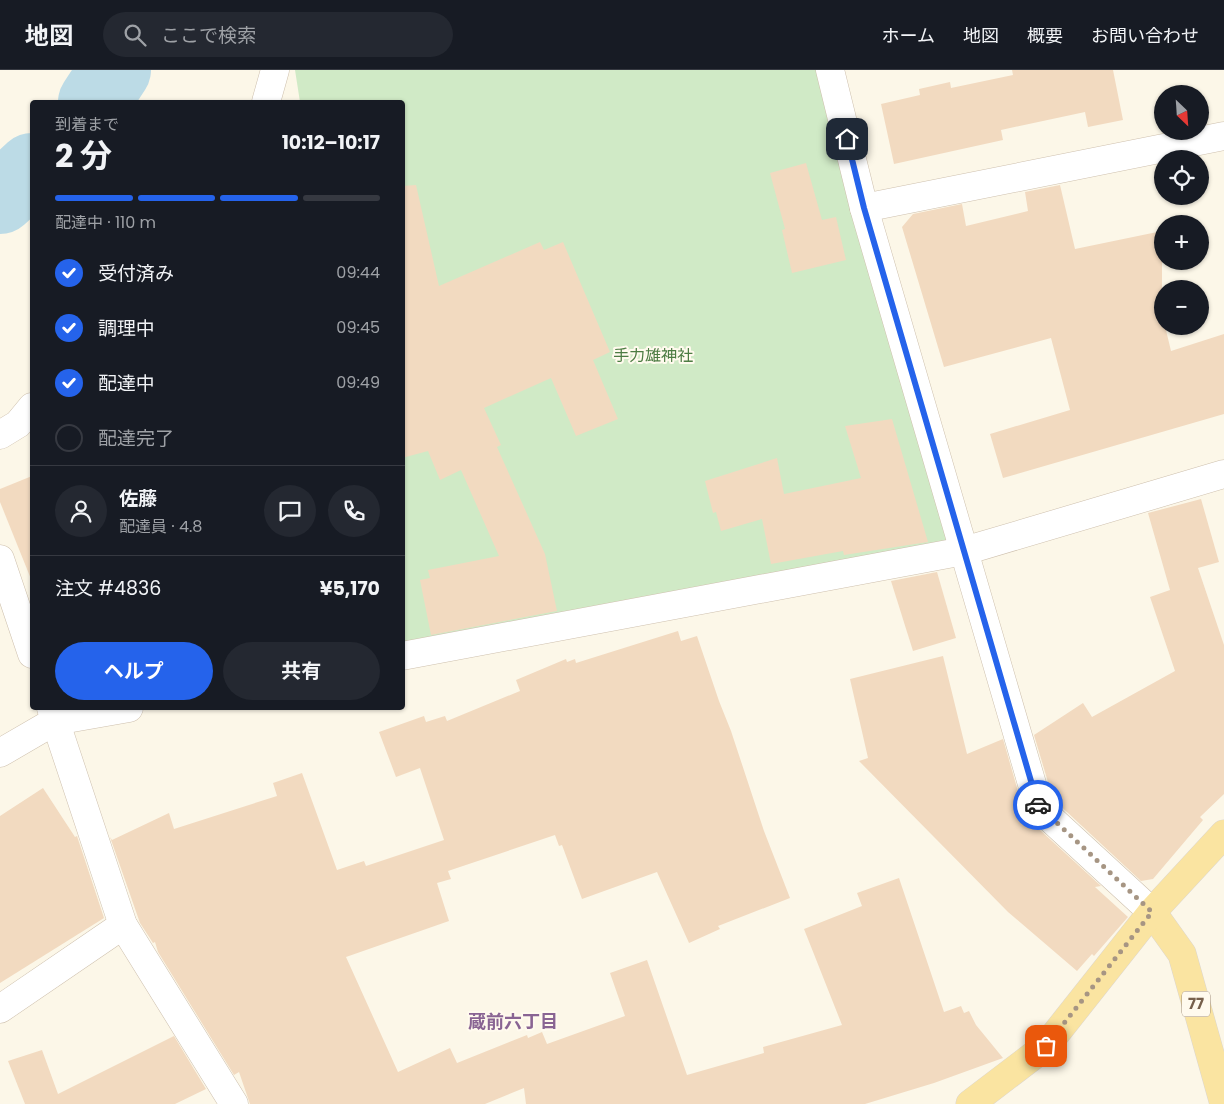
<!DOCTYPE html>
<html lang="ja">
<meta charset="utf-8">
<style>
:root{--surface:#171b24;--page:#242831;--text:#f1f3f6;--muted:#9ea1a6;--line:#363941;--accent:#2563eb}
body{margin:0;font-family:Poppins,"Noto Sans JP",sans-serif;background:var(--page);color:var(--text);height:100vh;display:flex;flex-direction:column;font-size:19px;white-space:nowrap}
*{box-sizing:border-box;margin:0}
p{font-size:16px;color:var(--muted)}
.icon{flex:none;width:28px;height:28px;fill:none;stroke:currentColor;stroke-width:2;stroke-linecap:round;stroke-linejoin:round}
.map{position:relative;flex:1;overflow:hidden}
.sheet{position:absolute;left:30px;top:30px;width:375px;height:610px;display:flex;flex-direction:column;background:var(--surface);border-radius:5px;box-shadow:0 1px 4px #0004}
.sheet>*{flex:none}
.needle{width:32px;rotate:155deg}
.buttons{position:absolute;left:1154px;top:15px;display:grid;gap:10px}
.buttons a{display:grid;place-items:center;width:55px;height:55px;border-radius:50%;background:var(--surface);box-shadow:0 1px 4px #0004;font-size:25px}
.pin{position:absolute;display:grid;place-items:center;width:42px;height:42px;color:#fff;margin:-21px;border-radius:10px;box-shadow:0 2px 8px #0006}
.courier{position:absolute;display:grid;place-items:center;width:50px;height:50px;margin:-25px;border:4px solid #2563eb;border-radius:50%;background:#fff;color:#222;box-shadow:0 1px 6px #0007}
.head em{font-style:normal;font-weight:700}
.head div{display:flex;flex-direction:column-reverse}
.head{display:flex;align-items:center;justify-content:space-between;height:85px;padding:0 25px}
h1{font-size:32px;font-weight:700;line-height:38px}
.bar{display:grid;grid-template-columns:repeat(4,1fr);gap:8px 5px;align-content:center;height:60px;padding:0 25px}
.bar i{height:6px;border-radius:4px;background:var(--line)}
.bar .current{background:var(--accent)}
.bar p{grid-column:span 4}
.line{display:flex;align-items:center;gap:12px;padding:0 25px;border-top:1px solid var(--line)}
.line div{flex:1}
.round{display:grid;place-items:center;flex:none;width:52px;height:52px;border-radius:26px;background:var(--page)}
ol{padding:0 25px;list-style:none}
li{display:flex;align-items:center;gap:15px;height:55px}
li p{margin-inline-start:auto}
li .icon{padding:5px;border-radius:50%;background:var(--accent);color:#fff;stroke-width:4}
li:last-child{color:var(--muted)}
li i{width:28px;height:28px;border:2px solid var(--line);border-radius:50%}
.button{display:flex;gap:10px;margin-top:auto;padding:10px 25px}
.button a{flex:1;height:58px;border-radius:30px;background:var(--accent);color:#fff;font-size:20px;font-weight:700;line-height:58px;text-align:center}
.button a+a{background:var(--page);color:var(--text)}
header{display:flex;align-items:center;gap:30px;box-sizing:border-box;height:70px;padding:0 25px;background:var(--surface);border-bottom:1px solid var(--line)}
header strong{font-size:24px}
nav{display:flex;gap:28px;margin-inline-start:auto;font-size:18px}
.search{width:350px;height:45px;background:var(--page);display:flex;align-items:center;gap:12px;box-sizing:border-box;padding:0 18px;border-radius:28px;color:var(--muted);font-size:19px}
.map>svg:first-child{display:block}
.green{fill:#d0eac6}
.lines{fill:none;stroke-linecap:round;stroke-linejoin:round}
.river{stroke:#bcdbe6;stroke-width:72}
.building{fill:#f2dac0}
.minor-casing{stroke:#cec0ae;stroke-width:29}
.major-casing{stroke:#dcd6d0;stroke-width:29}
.minor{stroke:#fff;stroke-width:28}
.major{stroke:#fae4a1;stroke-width:28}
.done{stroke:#a69583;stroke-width:5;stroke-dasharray:0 9}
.route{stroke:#2563eb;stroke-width:6}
.labels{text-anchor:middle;stroke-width:4;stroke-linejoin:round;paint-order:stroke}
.shield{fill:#fffaee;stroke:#a08e7d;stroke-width:1}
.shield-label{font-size:15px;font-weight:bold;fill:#77604c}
.park-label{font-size:16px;fill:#4d7c43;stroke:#fffaee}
.neighbourhood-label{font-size:18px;font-weight:bold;fill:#896493;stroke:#fffaee}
</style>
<header>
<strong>地図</strong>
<div class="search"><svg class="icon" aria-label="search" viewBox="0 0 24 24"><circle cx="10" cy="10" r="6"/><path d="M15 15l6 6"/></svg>ここで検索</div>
<nav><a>ホーム</a><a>地図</a><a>概要</a><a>お問い合わせ</a></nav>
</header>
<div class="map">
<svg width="1224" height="1034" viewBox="0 0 1224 1034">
<rect width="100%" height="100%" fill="#fcf7e8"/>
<polygon class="green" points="295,0 836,0 964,481 403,586 402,32 300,32"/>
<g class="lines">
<g class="river">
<polyline points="94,32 115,0"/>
<polyline points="0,128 32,99"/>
</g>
</g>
<g class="building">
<polygon points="1012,0 1113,0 1123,50 1088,57 1085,42 1001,60 1003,70 894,94 881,34 920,25 919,19 950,12 951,18 1013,5"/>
<polygon points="806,93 822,150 836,147 846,190 792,203 782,160 785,159 770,103"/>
<polygon points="416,115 439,216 540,172 544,180 563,172 610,282 593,290 618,349 576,366 551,308 484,338 501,375 497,377 545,484 557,541 431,565 420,510 430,508 428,500 499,486 461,400 440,410 428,381 402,388 402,116"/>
<polygon points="1060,115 1075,179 1162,161 1162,256 1165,256 1171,281 1224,264 1224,344 1003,408 990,364 1070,340 1051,268 944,297 902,157 913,144 962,134 966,156 1028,141 1025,122"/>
<polygon points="892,349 928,472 844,485 843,481 771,494 762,449 721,461 716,442 713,443 705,411 777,388 784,424 861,408 845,356"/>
<polygon points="32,406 32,509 31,509 0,432 0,419"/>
<polygon points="1201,429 1219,492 1198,498 1224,575 1224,724 1200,747 1203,750 1153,809 1141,811 1053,729 1034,665 1083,633 1092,647 1175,601 1150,527 1170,520 1148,443"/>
<polygon points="937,502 956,568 913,581 891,511"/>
<polygon points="678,561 681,571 697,566 719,631 731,661 764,761 790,828 718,856 720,859 689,873 657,802 582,829 562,775 559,776 555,765 448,801 451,809 437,813 449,851 346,887 398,1002 450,978 457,993 527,965 528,968 542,962 547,974 625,946 610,903 647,890 687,1005 764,983 763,977 842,955 804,859 862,836 857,823 899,808 944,942 961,936 964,943 969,941 976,955 1003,988 934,1013 865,1034 526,1034 524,1018 485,1034 250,1034 239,1002 234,1005 158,882 155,872 153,873 140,853 110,767 112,770 169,743 174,759 277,726 273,713 302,703 337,800 364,791 366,796 444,770 420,698 396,707 379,662 424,646 426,652 445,646 447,651 520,621 516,610 566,589 567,592 575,589 576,593"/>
<polygon points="943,586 967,684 1003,669 1024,742 1028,749 1101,816 1095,817 1128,847 1094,886 1092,884 1077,901 1008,842 859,691 868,688 850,609"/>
<polygon points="43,718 75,767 77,766 104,848 0,913 0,746"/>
<polygon points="174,966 206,1019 175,1034 25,1034 8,991 42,980 58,1024"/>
</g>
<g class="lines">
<g class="minor-casing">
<g id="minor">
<polyline points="830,0 864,138 1039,738 1152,842"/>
<polyline points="266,32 275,0"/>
<polyline points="864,138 1224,66"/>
<polyline points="0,365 18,354 32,337"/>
<polyline points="0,489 32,584"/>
<polyline points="402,586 964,481 1224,404"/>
<polyline points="51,638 123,855 234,1034"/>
<polyline points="0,683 55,651 129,638"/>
<polyline points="0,939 123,855"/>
</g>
</g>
<g class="major-casing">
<g id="major">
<polyline points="1152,842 1182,884 1224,1034"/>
<polyline points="970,1034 1046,976 1152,842 1224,764"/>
</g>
</g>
<use href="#minor" class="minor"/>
<use href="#major" class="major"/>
</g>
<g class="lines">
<polyline class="done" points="1038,735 1152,842 1046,976"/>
<polyline class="route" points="847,69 864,138 1038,735"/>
</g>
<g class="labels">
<rect class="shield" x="1182" y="921.5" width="28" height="25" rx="4"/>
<g class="shield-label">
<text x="1196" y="939">77</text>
</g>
<g class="park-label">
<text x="653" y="291">手力雄神社</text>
</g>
<g class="neighbourhood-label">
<text x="513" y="958">蔵前六丁目</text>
</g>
</g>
</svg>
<div class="buttons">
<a><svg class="needle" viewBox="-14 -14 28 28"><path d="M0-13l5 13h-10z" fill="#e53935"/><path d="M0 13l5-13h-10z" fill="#9ea1a6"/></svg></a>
<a><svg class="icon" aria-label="locate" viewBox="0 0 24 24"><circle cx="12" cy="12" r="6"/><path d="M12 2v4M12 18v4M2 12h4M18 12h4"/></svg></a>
<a>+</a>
<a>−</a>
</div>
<div class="pin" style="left:1046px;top:976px;background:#ea580c"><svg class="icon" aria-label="bag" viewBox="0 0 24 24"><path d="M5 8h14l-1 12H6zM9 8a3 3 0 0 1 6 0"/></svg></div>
<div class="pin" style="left:847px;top:69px;background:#1f2937"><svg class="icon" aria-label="home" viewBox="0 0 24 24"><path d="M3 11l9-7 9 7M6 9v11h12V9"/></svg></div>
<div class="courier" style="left:1038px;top:735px"><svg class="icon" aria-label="car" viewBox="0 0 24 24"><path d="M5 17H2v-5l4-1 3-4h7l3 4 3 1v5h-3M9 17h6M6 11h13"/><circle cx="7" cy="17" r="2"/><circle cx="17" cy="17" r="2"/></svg></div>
<section class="sheet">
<div class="head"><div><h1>2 分</h1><p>到着まで</p></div><em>10:12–10:17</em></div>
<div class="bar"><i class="current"></i><i class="current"></i><i class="current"></i><i></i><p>配達中 · 110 m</p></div>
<ol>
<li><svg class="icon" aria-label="check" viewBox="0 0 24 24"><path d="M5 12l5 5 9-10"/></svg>受付済み<p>09:44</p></li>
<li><svg class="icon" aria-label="check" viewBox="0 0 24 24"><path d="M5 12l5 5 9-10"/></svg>調理中<p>09:45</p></li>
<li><svg class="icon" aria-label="check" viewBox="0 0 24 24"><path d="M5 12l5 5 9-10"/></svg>配達中<p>09:49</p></li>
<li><i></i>配達完了</li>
</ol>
<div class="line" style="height:90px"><a class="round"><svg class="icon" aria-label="person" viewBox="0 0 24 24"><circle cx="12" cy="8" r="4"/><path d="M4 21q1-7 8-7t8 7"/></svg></a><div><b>佐藤</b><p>配達員 · 4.8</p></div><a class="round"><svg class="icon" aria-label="chat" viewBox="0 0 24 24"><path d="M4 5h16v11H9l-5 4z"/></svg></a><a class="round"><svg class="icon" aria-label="phone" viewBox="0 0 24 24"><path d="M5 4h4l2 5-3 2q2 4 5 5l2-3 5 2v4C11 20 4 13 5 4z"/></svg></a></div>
<div class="line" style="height:65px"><div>注文 #4836</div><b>¥5,170</b></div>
<div class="button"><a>ヘルプ</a><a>共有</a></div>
</section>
</div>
